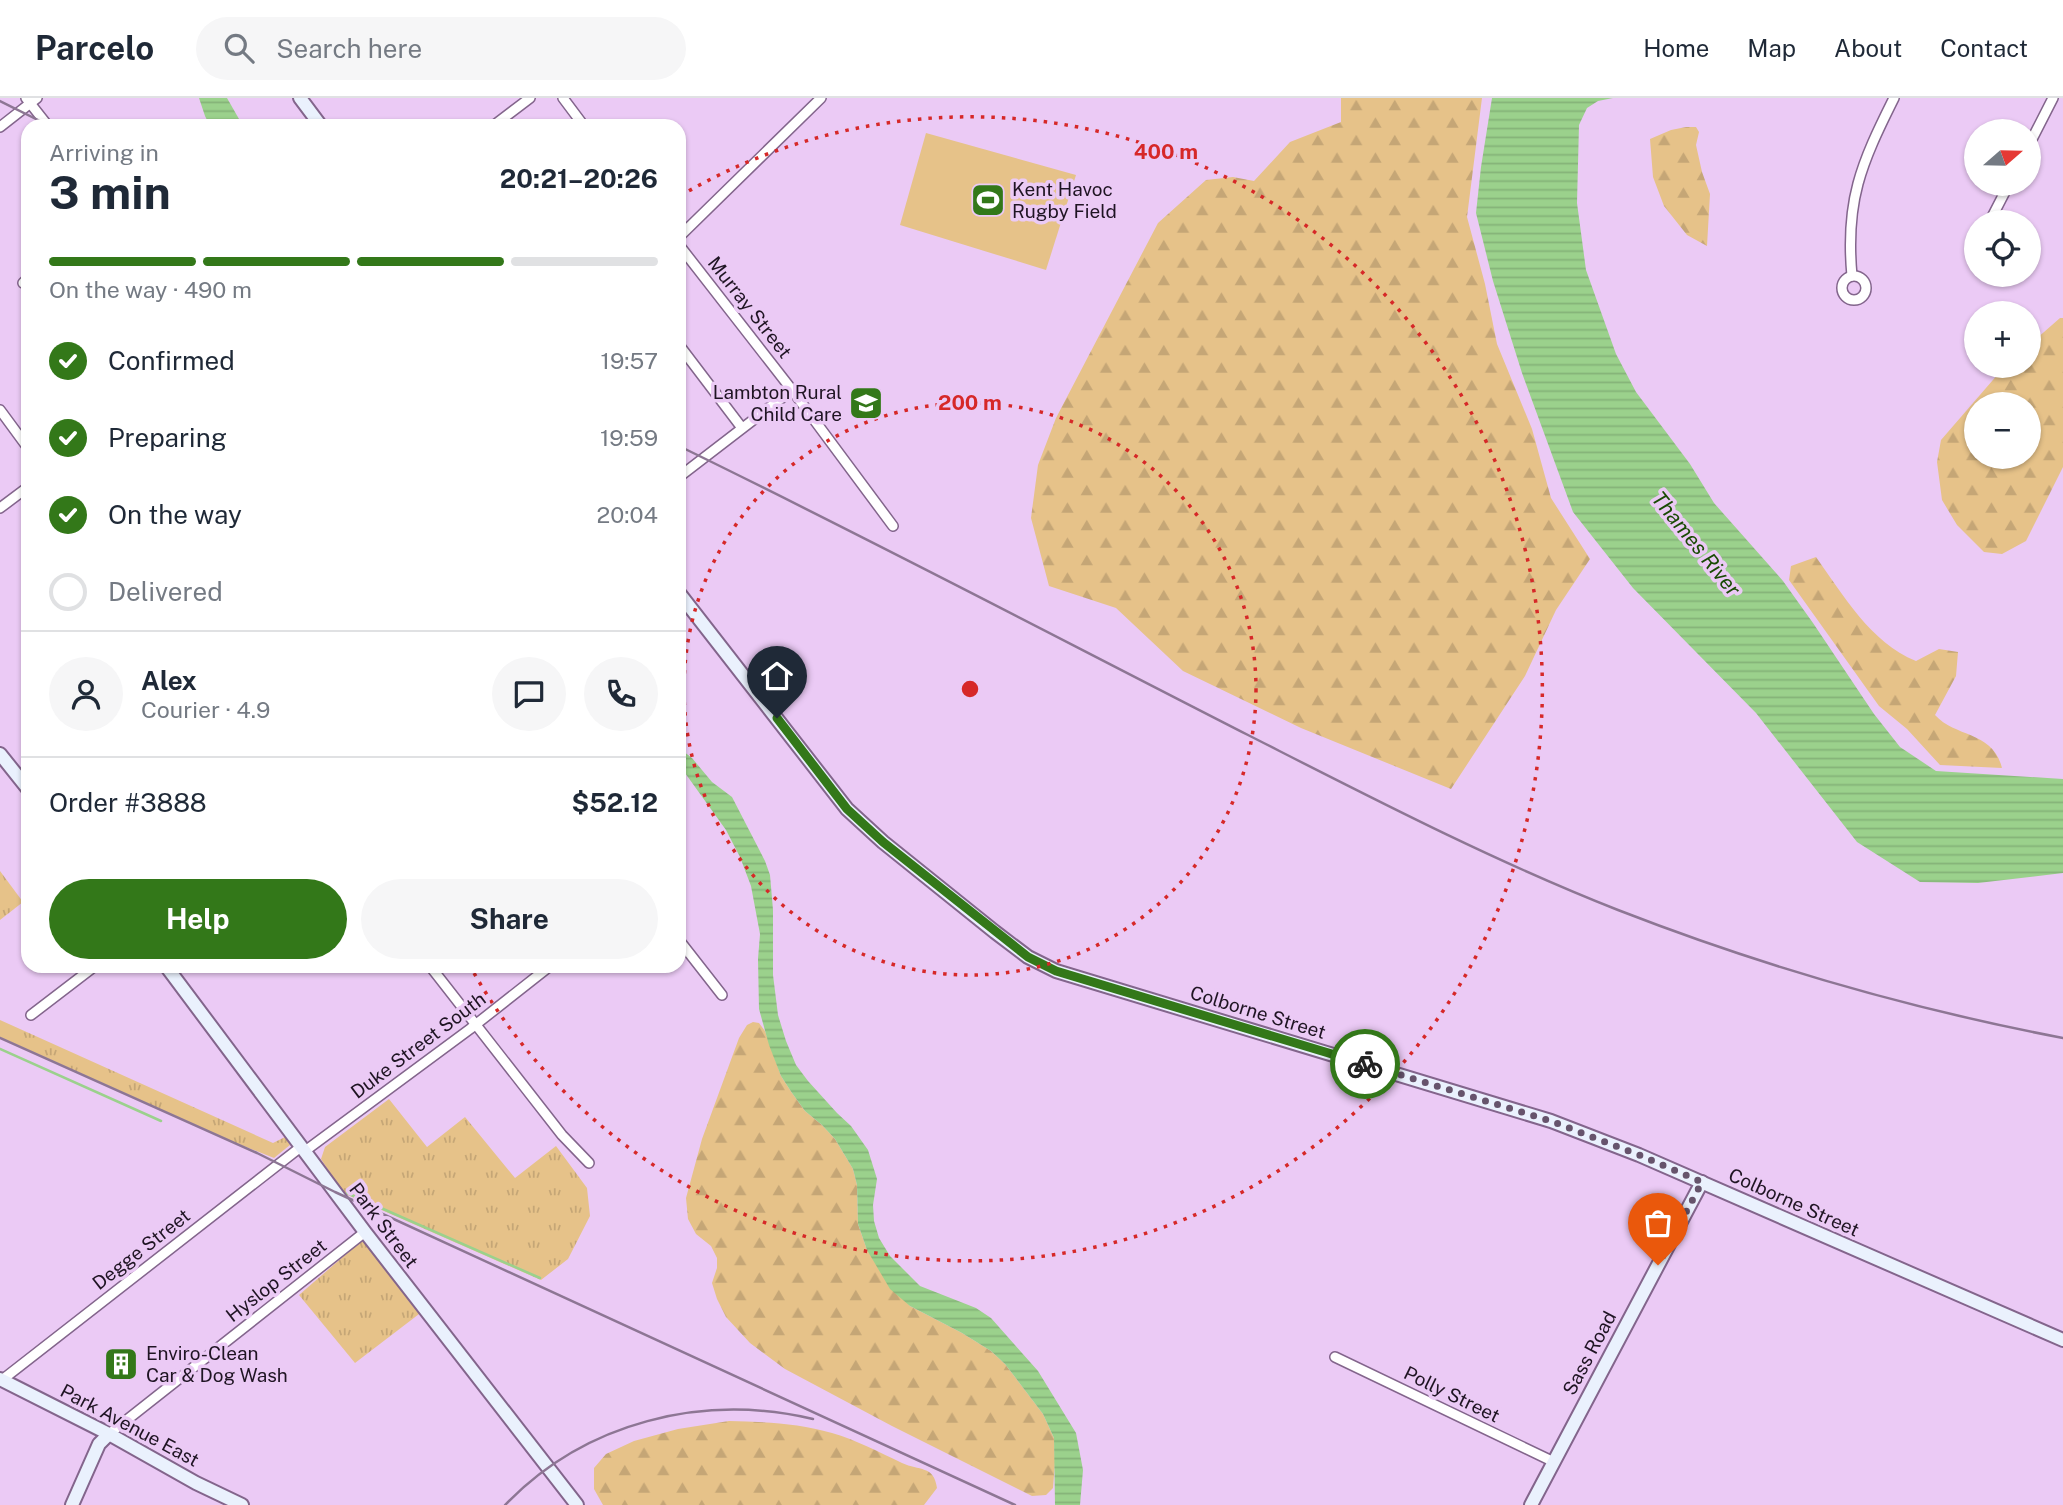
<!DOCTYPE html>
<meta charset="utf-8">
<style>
:root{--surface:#fff;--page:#f6f6f7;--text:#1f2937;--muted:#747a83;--line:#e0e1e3;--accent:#337819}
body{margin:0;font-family:"Public Sans",sans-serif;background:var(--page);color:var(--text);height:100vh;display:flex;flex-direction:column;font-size:26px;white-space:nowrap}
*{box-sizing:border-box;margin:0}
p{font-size:23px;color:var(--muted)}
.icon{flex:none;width:38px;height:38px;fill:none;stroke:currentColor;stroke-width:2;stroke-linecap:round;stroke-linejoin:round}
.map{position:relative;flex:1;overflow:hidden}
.drawer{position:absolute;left:21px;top:21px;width:665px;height:854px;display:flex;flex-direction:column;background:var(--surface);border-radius:21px;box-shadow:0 2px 5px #0004}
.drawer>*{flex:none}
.needle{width:46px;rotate:70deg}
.buttons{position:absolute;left:1964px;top:21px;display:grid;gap:14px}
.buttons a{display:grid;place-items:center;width:77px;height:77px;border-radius:50%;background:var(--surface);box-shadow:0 2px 5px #0004;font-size:35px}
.pin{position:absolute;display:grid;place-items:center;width:60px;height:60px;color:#fff;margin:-72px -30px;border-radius:50% 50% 50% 0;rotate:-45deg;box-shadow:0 0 7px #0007}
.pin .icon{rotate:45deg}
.courier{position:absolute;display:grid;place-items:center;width:70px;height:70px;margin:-35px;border:5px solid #337819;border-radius:50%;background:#fff;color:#222;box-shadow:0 2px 9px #0007}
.overview em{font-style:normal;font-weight:700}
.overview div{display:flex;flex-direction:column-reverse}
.overview{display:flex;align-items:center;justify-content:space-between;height:119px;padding:0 28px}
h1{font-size:46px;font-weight:700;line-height:52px}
.bar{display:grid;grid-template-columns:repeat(4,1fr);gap:10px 7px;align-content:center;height:84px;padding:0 28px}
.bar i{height:9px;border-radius:5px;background:var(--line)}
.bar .active{background:var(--accent)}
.bar p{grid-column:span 4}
.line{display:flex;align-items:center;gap:18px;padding:0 28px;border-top:2px solid var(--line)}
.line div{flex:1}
.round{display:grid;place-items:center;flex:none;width:74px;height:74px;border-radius:37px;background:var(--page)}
ol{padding:0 28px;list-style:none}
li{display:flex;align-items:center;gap:21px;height:77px}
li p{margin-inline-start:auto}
li .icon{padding:7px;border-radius:50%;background:var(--accent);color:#fff;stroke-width:4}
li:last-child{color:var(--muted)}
li i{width:38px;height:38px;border:4px solid var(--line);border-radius:50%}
.cta{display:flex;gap:14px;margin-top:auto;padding:14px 28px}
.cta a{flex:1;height:80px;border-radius:42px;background:var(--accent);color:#fff;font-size:28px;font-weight:700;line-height:80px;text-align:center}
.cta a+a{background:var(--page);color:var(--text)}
header{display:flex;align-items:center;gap:42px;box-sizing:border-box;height:98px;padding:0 35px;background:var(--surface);border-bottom:2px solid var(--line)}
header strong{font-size:33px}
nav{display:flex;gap:38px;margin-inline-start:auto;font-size:24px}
.search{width:490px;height:63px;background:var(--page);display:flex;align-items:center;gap:18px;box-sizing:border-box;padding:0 24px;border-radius:38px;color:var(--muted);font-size:26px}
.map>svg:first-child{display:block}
.grass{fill:url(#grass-tufts)}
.forest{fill:url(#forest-firs);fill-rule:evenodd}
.garden{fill:#e6c289}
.water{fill:url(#water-rules)}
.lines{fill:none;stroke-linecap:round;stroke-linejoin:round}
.stream{stroke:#9bd18c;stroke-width:2.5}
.street-casing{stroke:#83658c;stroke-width:12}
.secondary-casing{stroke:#83658c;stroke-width:16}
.street{stroke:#fff;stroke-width:9}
.secondary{stroke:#eaf1fd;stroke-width:12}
.rail{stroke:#8d7694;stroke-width:2.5}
.done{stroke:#66546c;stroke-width:7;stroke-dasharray:0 12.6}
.route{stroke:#337819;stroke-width:9}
.ring{fill:none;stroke:#d62828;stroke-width:3.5;stroke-dasharray:3.5 7}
.labels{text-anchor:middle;stroke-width:7;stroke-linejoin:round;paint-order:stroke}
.poi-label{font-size:19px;fill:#1f1423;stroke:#ebcaf5;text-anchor:start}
.street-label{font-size:19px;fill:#1f1423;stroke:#ebcaf5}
.water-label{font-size:21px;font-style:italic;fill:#194b04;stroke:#ebcaf5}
.centre{fill:#d62828;stroke:#ebcaf5;stroke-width:3.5}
.ring-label{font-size:21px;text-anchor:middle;font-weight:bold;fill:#d62828;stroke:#ebcaf5;stroke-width:7;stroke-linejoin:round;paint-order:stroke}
</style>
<header>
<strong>Parcelo</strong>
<div class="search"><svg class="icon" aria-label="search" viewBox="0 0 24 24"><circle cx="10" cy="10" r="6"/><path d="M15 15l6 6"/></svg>Search here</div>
<nav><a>Home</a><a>Map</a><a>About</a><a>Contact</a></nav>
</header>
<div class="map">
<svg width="2063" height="1407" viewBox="0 0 2063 1407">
<defs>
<pattern id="grass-tufts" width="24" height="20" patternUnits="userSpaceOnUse" patternTransform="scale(1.75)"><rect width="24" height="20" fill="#e6c289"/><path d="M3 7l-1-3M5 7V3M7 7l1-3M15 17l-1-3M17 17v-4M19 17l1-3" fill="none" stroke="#c5a676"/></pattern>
<pattern id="forest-firs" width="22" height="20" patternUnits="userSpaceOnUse" patternTransform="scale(1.75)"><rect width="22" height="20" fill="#e6c289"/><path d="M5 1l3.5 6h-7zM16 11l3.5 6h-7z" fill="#c5a676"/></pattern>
<pattern id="water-rules" width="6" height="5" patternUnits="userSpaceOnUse" patternTransform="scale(1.75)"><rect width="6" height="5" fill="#9bd18c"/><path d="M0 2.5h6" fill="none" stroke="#85b378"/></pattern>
</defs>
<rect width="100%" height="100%" fill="#ebcaf5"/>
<g class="grass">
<polygon points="0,773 23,804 0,822"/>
<polygon points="0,922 273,1045 285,1039 290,1047 274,1060 236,1045 0,939"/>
<polygon points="389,1001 427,1049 465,1019 515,1080 556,1048 587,1090 590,1118 568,1161 541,1182 343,1095 321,1061 325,1049"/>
<polygon points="360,1144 367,1144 423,1213 355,1265 299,1197"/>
</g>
<g class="forest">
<polygon points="1341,0 1482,0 1467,119 1485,186 1497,246 1532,331 1551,400 1590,461 1556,512 1525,578 1451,691 1301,630 1183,573 1116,510 1049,488 1031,420 1038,367 1056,320 1158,125 1206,82 1233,79 1254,83 1290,44 1341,24"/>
<polygon points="1686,29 1696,29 1699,34 1696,47 1702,74 1710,96 1707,148 1687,137 1664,108 1653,79 1650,41 1671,32"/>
<path d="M 2060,220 L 2063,220 L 2063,369 L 2026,443 L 2002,456 L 1984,454 L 1957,427 L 1942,402 L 1937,364 L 1941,342 L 2005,268 L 2028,268 L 2028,248 ZM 2028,306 L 2028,359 L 1976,359 L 1976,306 Z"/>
<path d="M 1816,459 C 1844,498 1870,544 1916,563 L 1939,551 L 1958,554 L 1956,578 L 1935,617 C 1956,640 1993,633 2002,670 L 1940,667 L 1907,631 L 1879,608 L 1789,482 L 1791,468 Z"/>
<polygon points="753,924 759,925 765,933 781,978 792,995 805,1013 822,1027 835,1041 853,1071 857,1087 858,1126 867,1152 910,1208 962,1235 991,1253 1005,1266 1043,1316 1054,1340 1055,1364 1053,1390 1046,1397 1032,1398 892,1328 785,1271 750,1245 726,1219 717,1201 712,1185 717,1170 717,1160 711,1148 696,1136 688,1121 686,1100 702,1041 739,940 747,927"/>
<path d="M 729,1323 C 764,1324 798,1325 832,1335 C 856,1342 879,1354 902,1365 C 919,1373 934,1367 937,1390 L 924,1407 L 603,1407 L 594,1391 L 594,1370 L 606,1356 L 634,1343 L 678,1331 Z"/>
</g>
<polygon class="garden" points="926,35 1076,77 1046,172 900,127"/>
<g class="water">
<polygon points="199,0 227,0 243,28 210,28 205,18"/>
<polygon points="1492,0 1613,0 1598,3 1587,10 1579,27 1577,105 1586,172 1616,256 1636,294 1690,366 1714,405 1783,483 1813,525 1874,616 1900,649 1936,673 2063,681 2063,775 1978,785 1920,784 1857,744 1756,615 1633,490 1573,414 1522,275 1493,183 1476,115 1481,69"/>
<polygon points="679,650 692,660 712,684 732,699 765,763 770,777 773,812 773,877 778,917 786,943 796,967 808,983 837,1015 851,1028 868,1052 877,1081 873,1107 874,1123 879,1140 890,1158 920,1188 976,1210 991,1220 1038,1273 1076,1335 1083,1372 1080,1407 1055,1407 1054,1340 1043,1316 1005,1266 991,1253 962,1235 910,1208 890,1191 867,1152 858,1126 857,1087 853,1071 835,1041 822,1027 805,1013 792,995 781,978 769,947 759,911 758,861 760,836 751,788 740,759 726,732 685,675 679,671"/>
</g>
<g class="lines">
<g class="stream">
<polyline points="0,951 161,1023"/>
<polyline points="347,1095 540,1180"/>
</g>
<g class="street-casing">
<g id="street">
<polyline points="26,0 48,28"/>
<polyline points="563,0 584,28"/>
<polyline points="493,28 530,0"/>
<polyline points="0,29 37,0"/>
<polyline points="2028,49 2053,0"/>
<polyline points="1992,119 2009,86"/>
<polyline points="679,139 821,0"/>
<polyline points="679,147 792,292 893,428"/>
<path d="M 1852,178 C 1845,103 1861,66 1894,0"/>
<circle cx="1854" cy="190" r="12"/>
<polyline points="23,185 28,180"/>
<polyline points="679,247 742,330"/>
<polyline points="0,312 28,350"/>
<polyline points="679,379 792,292"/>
<polyline points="0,410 28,389"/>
<polyline points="679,842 722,897"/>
<polyline points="430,868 562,1037 589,1065"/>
<polyline points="31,917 95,868"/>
<polyline points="305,1053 470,931 550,868"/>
<polyline points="1335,1259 1554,1364"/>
<polyline points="2,1282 302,1048"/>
<polyline points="109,1336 365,1134"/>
</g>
</g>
<g class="secondary-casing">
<g id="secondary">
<polyline points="300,0 321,28"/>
<polyline points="679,495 847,711 883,744 995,834 1028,859 1056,873 1551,1023 1639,1057 2063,1242"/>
<polyline points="0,656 28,691"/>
<polyline points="166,868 365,1134 577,1407"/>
<polyline points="0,1281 109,1336 196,1385 242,1407"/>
<polyline points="72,1407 99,1346 109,1336"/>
<polyline points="1531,1407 1702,1084"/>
</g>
</g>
<use href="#street" class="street"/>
<use href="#secondary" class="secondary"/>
<g class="rail">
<polyline points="0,3 50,28"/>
<path d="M 679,348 C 870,441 1058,540 1248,637 C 1370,699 1491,762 1618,812 C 1762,868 1911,911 2063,940"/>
<polyline points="0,940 257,1055 335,1094 1015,1407"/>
<path d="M 505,1407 C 585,1324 702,1295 813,1321"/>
</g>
</g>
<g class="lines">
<polyline class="done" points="1365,966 1551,1023 1639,1057 1702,1084 1658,1167"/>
<polyline class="route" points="777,620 847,711 883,744 1028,859 1056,873 1365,966"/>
</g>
<g class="ring">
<circle cx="970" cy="591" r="286"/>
<path d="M680 98A572 572 0 1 1 470 868"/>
</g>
<defs>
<g id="stadium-square" transform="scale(1.75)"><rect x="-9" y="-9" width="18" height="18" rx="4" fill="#337819" stroke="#ebcaf5"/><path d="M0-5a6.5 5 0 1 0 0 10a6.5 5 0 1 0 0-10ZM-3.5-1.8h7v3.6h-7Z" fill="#fff"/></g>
<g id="school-square" transform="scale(1.75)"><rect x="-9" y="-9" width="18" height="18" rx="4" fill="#337819" stroke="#ebcaf5"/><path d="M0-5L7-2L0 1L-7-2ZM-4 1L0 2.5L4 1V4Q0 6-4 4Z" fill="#fff"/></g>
<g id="building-square" transform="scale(1.75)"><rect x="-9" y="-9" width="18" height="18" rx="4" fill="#337819" stroke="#ebcaf5"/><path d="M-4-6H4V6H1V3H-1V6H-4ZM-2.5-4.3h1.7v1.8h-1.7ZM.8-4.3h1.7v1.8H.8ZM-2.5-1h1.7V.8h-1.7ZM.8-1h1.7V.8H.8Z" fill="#fff"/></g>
</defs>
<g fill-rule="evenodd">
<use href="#stadium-square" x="988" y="102"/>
<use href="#school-square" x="866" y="305"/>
<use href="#building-square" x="121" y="1266"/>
</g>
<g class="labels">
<g class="poi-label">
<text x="1012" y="98">Kent Havoc<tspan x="1012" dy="22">Rugby Field</tspan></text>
<text x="842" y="301" text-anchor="end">Lambton Rural<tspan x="842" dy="22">Child Care</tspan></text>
<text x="146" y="1262">Enviro-Clean<tspan x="146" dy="22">Car &amp; Dog Wash</tspan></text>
</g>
<g class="street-label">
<text transform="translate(750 209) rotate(52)" y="7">Murray Street</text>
<text transform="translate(1258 914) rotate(17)" y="7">Colborne Street</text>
<text transform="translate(418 947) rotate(-37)" y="7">Duke Street South</text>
<text transform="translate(1794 1104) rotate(24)" y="7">Colborne Street</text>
<text transform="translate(384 1127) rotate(53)" y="7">Park Street</text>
<text transform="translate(141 1151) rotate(-38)" y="7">Degge Street</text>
<text transform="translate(276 1182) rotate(-38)" y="7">Hyslop Street</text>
<text transform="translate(1589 1255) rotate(-62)" y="7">Sass Road</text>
<text transform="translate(1452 1296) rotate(26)" y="7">Polly Street</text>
<text transform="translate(130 1327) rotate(28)" y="7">Park Avenue East</text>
</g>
<g class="water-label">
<text transform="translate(1696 446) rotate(51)" y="7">Thames River</text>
</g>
</g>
<circle cx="970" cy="591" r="10" class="centre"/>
<g class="ring-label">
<text x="1166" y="61">400 m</text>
<text x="970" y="312">200 m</text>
</g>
</svg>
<div class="buttons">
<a><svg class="needle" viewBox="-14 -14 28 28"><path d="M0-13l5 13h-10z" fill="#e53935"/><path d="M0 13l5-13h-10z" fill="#747a83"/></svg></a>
<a><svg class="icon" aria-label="locate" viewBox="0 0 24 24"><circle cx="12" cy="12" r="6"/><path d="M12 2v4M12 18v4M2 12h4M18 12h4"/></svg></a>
<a>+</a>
<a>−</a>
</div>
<div class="pin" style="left:1658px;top:1167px;background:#ea580c"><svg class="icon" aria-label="bag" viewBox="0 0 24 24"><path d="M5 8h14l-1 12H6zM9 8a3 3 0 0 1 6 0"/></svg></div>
<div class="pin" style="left:777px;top:620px;background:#1f2937"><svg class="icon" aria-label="home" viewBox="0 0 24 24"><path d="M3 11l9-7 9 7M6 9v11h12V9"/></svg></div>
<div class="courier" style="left:1365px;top:966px"><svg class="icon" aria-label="bike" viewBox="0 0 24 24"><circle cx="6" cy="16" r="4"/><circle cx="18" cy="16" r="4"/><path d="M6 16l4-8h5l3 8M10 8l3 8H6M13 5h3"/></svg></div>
<section class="drawer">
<div class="overview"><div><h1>3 min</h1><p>Arriving in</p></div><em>20:21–20:26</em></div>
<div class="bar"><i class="active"></i><i class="active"></i><i class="active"></i><i></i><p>On the way · 490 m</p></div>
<ol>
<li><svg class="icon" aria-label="check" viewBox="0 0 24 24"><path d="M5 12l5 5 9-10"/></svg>Confirmed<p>19:57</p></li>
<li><svg class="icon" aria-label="check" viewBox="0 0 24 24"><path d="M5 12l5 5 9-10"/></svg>Preparing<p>19:59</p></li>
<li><svg class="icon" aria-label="check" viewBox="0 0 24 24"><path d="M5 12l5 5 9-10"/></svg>On the way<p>20:04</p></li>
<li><i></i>Delivered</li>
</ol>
<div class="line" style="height:126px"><a class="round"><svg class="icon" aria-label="person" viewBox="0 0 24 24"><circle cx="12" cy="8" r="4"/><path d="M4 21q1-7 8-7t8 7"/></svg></a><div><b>Alex</b><p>Courier · 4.9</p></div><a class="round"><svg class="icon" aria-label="chat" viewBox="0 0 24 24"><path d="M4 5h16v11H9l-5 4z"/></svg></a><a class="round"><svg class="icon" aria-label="phone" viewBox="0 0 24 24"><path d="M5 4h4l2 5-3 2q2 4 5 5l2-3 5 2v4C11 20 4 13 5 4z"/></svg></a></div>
<div class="line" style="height:91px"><div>Order #3888</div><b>$52.12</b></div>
<div class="cta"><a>Help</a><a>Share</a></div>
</section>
</div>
